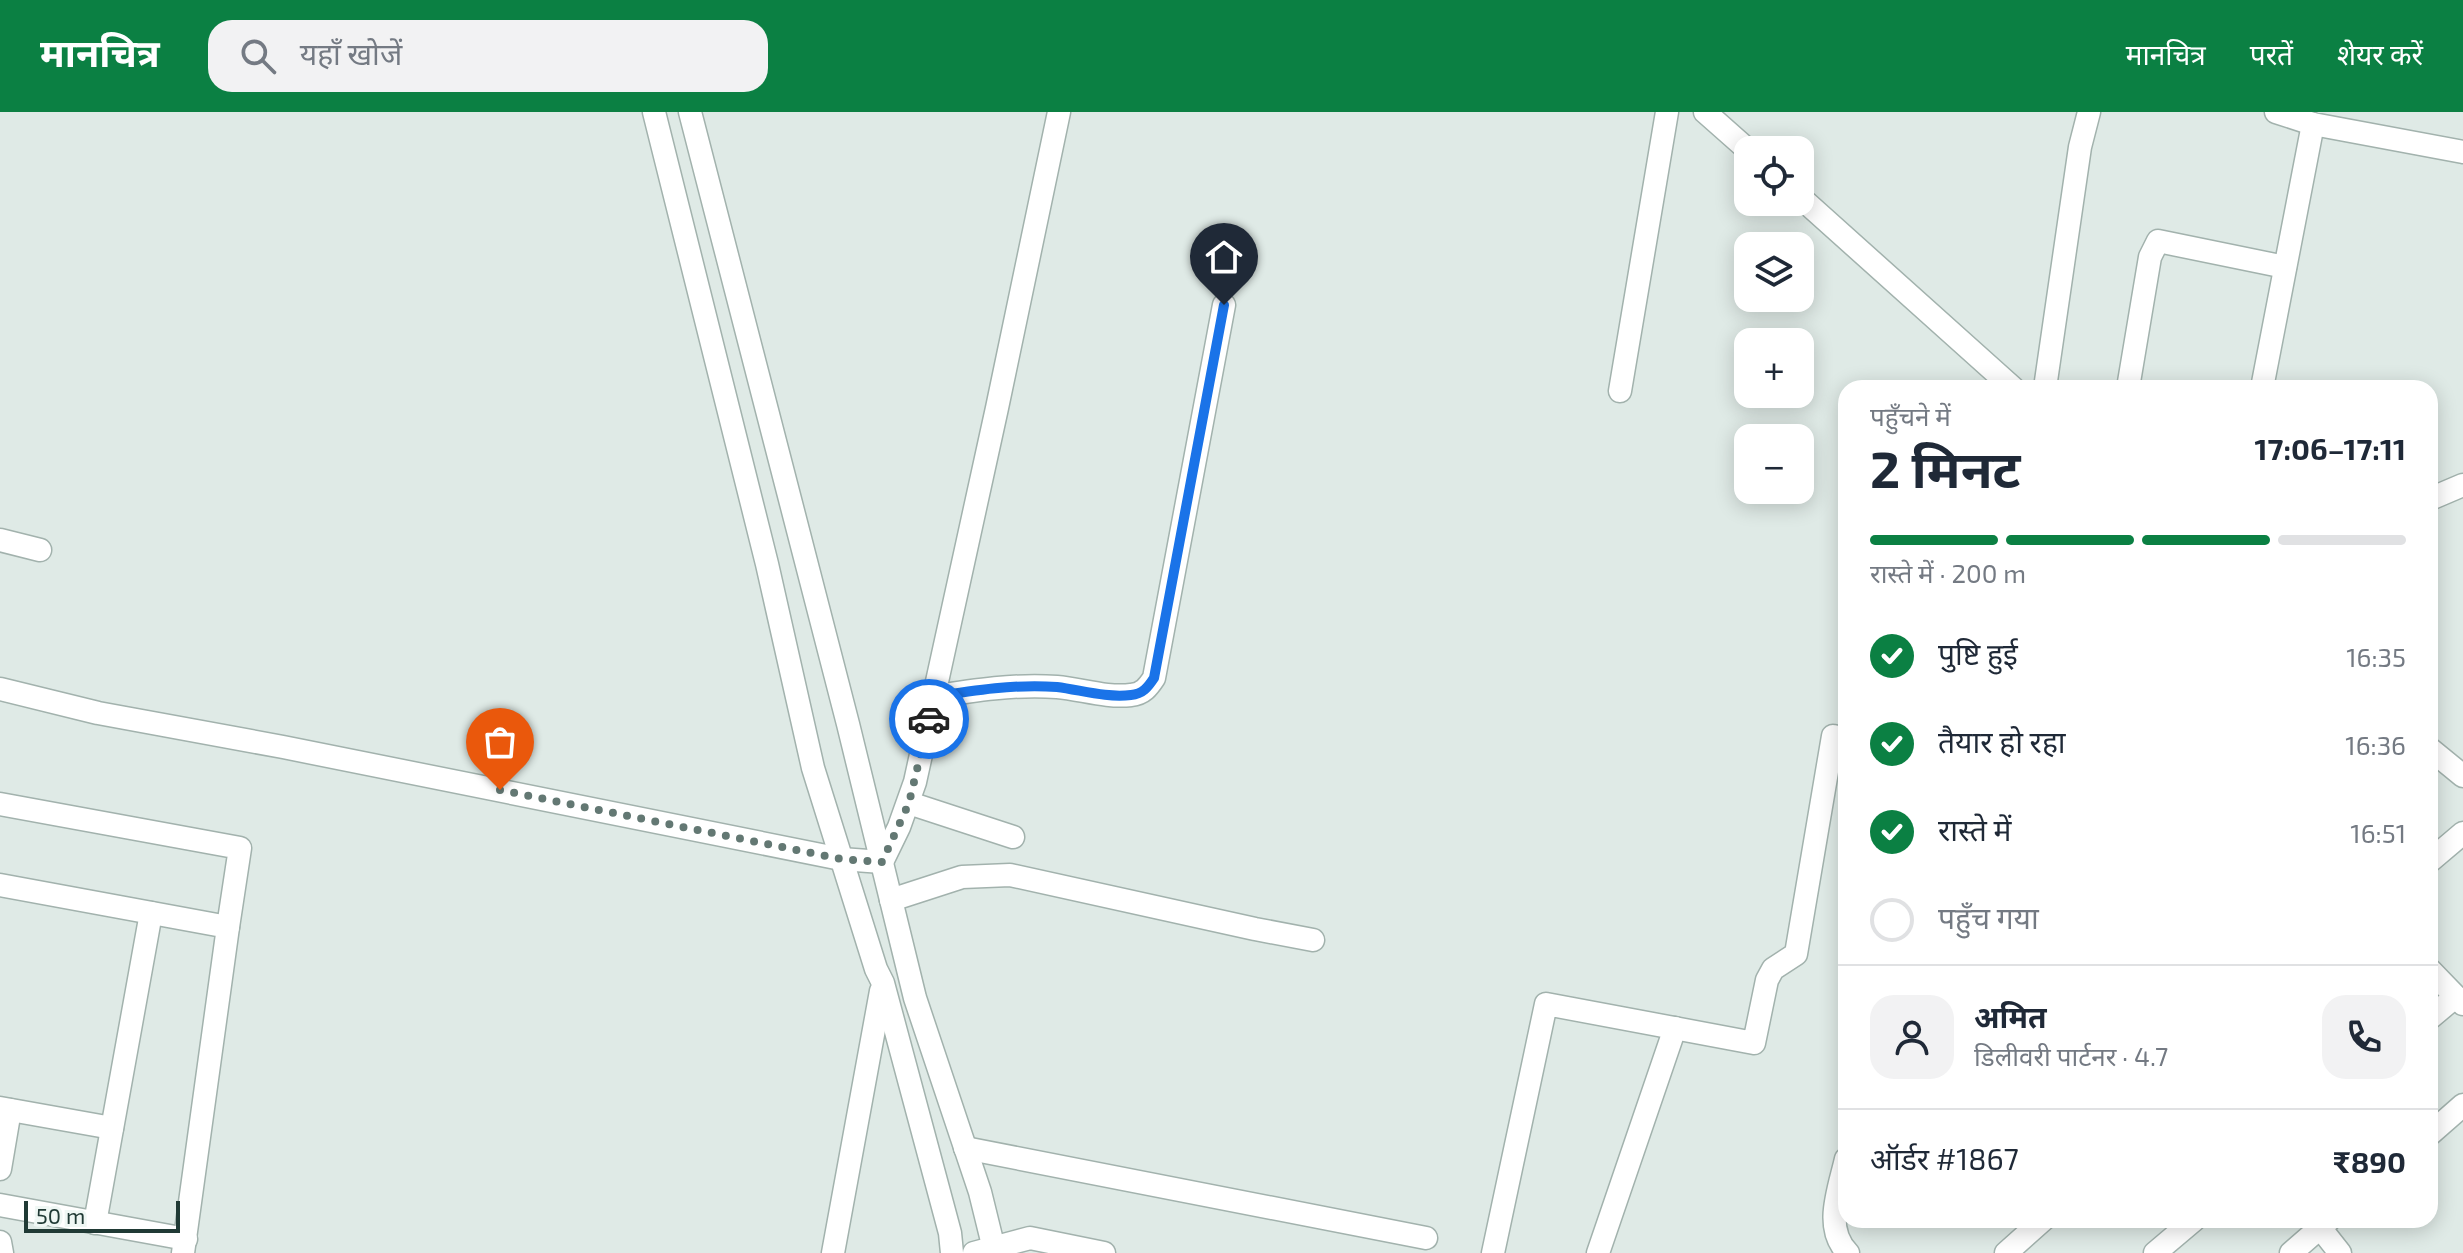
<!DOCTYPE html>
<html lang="hi">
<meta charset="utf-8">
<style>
:root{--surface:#fff;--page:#f2f2f3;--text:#1f2937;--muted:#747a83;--line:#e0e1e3;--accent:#0b8043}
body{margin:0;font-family:"Exo 2","Noto Sans Devanagari",sans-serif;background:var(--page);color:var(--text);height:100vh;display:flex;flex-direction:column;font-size:30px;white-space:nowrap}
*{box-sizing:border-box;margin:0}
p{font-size:26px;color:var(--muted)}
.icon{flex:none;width:44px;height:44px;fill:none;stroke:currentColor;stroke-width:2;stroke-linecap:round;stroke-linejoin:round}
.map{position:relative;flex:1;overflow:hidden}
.sheet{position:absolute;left:1838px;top:268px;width:600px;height:848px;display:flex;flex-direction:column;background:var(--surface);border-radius:24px;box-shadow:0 4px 20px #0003}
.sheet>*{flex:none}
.buttons{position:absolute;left:1734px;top:24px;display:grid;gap:16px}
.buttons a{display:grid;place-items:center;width:80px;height:80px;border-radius:16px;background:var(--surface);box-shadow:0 4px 20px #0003;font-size:40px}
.scale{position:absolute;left:24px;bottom:20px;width:156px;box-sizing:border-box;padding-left:8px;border:4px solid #203a35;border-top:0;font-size:22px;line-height:28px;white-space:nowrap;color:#203a35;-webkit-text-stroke:6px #eff7f4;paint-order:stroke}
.pin{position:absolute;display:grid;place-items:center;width:68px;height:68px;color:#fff;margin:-82px -34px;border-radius:50% 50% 50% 0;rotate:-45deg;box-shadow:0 0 8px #0007}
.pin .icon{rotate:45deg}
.courier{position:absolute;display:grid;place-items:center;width:80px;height:80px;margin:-40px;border:6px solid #1a73e8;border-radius:50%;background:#fff;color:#222;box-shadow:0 2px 10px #0007}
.summary em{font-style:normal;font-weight:700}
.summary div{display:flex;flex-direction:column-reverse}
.summary{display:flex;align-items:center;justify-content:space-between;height:136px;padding:0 32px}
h1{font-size:52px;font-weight:700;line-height:60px}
.bar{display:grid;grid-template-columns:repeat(4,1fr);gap:12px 8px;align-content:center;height:96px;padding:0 32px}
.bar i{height:10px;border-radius:6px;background:var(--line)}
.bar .on{background:var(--accent)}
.bar p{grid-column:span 4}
.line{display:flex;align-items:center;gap:20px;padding:0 32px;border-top:2px solid var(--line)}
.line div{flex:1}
.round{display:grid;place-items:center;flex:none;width:84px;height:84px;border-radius:24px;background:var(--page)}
ol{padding:0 32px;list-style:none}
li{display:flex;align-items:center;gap:24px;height:88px}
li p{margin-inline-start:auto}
li .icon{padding:8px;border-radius:50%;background:var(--accent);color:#fff;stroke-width:4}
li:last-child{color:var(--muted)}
li i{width:44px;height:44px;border:4px solid var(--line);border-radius:50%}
header{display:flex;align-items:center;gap:48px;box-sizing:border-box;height:112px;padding:0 40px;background:var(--accent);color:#fff}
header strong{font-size:38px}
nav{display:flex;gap:44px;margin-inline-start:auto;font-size:28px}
.search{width:560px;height:72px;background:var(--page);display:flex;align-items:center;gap:20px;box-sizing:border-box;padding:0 28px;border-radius:24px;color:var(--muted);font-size:30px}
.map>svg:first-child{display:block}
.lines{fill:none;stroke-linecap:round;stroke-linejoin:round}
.minor-casing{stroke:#a2b2ad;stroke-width:25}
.minor{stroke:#fff;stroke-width:22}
.done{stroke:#637873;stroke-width:8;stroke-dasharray:0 14.4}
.route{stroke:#1a73e8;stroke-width:10}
</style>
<header>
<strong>मानचित्र</strong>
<div class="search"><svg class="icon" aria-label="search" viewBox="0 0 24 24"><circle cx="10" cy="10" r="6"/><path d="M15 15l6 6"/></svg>यहाँ खोजें</div>
<nav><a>मानचित्र</a><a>परतें</a><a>शेयर करें</a></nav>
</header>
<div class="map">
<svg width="2463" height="1141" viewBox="0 0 2463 1141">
<rect width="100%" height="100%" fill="#dfeae6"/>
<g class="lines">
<g class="minor-casing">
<g id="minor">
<polyline points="654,0 767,452 813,656 876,857 883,871 950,1121 952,1141"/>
<polyline points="690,0 848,612 915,886 980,1080 995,1141"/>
<polyline points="1705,0 1748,38"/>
<polyline points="2276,0 2313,12 2463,40"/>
<polyline points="1800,85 2013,276"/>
<polyline points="2045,276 2080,35 2089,0"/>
<polyline points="2128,276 2150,145 2158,129 2285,155"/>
<polyline points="2262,276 2313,12"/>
<polyline points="1620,279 1667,0"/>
<polyline points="2430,387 2463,373"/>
<polyline points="0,428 40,438"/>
<polyline points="0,577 98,601 283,635 841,747 882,750 899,715 915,670 997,296 1059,0"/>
<path d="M 933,585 C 975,578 1015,572 1057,575 C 1081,577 1106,586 1131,583 C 1143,582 1148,575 1154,566 L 1224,193"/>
<polyline points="2430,637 2463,664"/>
<polyline points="909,691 1013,725"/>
<polyline points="0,692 240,736 228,815"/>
<polyline points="2430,749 2463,721"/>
<polyline points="0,773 228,815 183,1141"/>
<polyline points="891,788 962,765 1010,763 1255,817 1313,828"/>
<polyline points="2430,858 2463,892"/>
<polyline points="2430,906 2455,885"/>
<polyline points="0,996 112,1016"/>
<polyline points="2430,1022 2463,993"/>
<polyline points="965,1036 1426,1126"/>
<path d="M 1846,1047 C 1839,1078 1823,1116 1848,1141"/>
<polyline points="0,1057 10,998"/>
<polyline points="0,1093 186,1127"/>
<polyline points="2314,1108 2340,1141"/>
<polyline points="95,1111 151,801"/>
<polyline points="0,1130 2,1141"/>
<polyline points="833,1141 881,879"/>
<polyline points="974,1141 1030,1126 1104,1141"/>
<polyline points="1493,1141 1546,892 1754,931 1767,868 1773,857 1796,842 1833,624 1846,627"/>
<polyline points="1598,1141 1675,916"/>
<polyline points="2006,1141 2043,1108"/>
<polyline points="2155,1141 2194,1108"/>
<polyline points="2291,1141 2329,1108"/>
</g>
</g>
<use href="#minor" class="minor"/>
</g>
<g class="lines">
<polyline class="done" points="500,678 841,747 882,750 909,691 929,607"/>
<path class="route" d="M 929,607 L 933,585 C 975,578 1015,572 1057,575 C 1081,578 1106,586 1131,583 C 1143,582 1148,575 1154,566 L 1224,193"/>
</g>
</svg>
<div class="buttons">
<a><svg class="icon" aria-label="locate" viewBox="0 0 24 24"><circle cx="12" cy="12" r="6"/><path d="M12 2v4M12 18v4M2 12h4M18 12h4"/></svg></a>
<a><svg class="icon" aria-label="layers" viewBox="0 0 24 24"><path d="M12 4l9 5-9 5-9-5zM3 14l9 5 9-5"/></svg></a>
<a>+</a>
<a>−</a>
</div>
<div class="scale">50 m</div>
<div class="pin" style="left:500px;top:678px;background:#ea580c"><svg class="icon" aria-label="bag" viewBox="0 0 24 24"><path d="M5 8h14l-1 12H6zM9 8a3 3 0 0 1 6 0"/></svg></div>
<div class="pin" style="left:1224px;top:193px;background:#1f2937"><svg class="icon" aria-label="home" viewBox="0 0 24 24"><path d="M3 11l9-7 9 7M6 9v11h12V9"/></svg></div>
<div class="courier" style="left:929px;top:607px"><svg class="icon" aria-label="car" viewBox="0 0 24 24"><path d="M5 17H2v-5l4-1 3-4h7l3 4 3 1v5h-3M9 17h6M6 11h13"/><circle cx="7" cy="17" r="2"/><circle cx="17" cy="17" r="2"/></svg></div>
<section class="sheet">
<div class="summary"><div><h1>2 मिनट</h1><p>पहुँचने में</p></div><em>17:06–17:11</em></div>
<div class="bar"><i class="on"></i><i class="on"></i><i class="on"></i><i></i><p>रास्ते में · 200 m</p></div>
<ol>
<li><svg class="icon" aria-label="check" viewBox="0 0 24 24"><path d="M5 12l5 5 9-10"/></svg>पुष्टि हुई<p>16:35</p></li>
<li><svg class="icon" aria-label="check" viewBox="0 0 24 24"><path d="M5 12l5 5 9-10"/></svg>तैयार हो रहा<p>16:36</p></li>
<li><svg class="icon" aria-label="check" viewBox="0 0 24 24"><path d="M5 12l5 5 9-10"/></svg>रास्ते में<p>16:51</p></li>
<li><i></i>पहुँच गया</li>
</ol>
<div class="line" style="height:144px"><a class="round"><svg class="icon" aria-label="person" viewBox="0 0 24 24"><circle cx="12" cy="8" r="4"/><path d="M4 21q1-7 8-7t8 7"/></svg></a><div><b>अमित</b><p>डिलीवरी पार्टनर · 4.7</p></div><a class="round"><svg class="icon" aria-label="phone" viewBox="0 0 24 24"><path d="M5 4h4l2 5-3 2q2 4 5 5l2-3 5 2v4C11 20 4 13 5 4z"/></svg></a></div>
<div class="line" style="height:104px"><div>ऑर्डर #1867</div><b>₹890</b></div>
</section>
</div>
